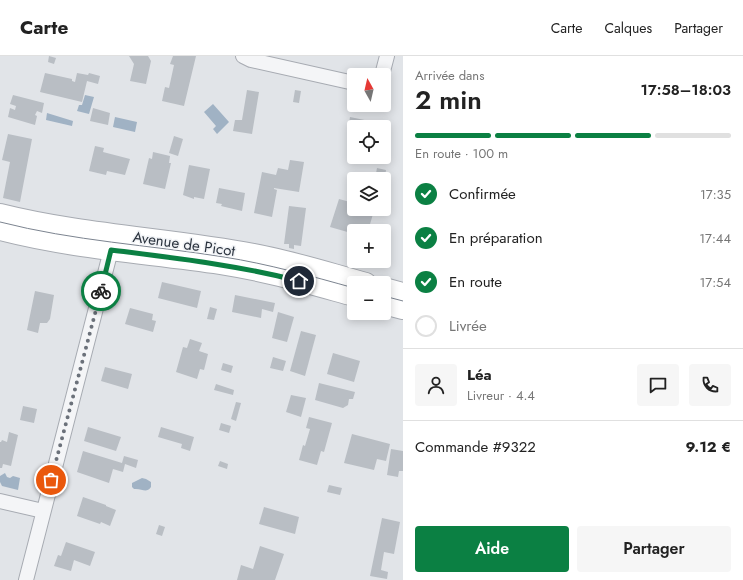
<!DOCTYPE html>
<html lang="fr">
<meta charset="utf-8">
<style>
:root{--surface:#fff;--page:#f6f6f6;--text:#222;--muted:#767676;--line:#e0e0e0;--accent:#0b8043}
body{margin:0;font-family:Jost,sans-serif;background:var(--page);color:var(--text);height:100vh;display:flex;flex-direction:column;font-size:15px;white-space:nowrap}
*{box-sizing:border-box;margin:0}
p{font-size:13px;color:var(--muted)}
.icon{flex:none;width:22px;height:22px;fill:none;stroke:currentColor;stroke-width:2;stroke-linecap:round;stroke-linejoin:round}
.map{position:relative;flex:1;overflow:hidden}
.drawer{display:flex;flex-direction:column;background:var(--surface);width:340px}
.drawer>*{flex:none}
.needle{width:26px;rotate:352deg}
.buttons{position:absolute;left:347px;top:12px;display:grid;gap:8px}
.buttons a{display:grid;place-items:center;width:44px;height:44px;border-radius:4px;background:var(--surface);box-shadow:0 2px 10px #0003;font-size:20px}
.pin{position:absolute;display:grid;place-items:center;width:34px;height:34px;color:#fff;margin:-17px;border:2px solid #fff;border-radius:50%;box-shadow:0 1px 4px #0007}
.courier{position:absolute;display:grid;place-items:center;width:40px;height:40px;margin:-20px;border:3px solid #0b8043;border-radius:50%;background:#fff;color:#222;box-shadow:0 1px 5px #0007}
.overview em{font-style:normal;font-weight:600}
.overview div{display:flex;flex-direction:column-reverse}
.overview{display:flex;align-items:center;justify-content:space-between;height:68px;padding:0 12px}
h1{font-size:26px;font-weight:600;line-height:30px}
.bar{display:grid;grid-template-columns:repeat(4,1fr);gap:6px 4px;align-content:center;height:48px;padding:0 12px}
.bar i{height:5px;border-radius:3px;background:var(--line)}
.bar .current{background:var(--accent)}
.bar p{grid-column:span 4}
.line{display:flex;align-items:center;gap:10px;padding:0 12px;border-top:1px solid var(--line)}
.line div{flex:1}
.round{display:grid;place-items:center;flex:none;width:42px;height:42px;border-radius:4px;background:var(--page)}
ol{padding:0 12px;list-style:none}
li{display:flex;align-items:center;gap:12px;height:44px}
li p{margin-inline-start:auto}
li .icon{padding:4px;border-radius:50%;background:var(--accent);color:#fff;stroke-width:4}
li:last-child{color:var(--muted)}
li i{width:22px;height:22px;border:2px solid var(--line);border-radius:50%}
.button{display:flex;gap:8px;margin-top:auto;padding:8px 12px}
.button a{flex:1;height:46px;border-radius:4px;background:var(--accent);color:#fff;font-size:16px;font-weight:600;line-height:46px;text-align:center}
.button a+a{background:var(--page);color:var(--text)}
header{display:flex;align-items:center;gap:24px;box-sizing:border-box;height:56px;padding:0 20px;background:var(--surface);border-bottom:1px solid var(--line)}
header strong{font-size:19px}
nav{display:flex;gap:22px;margin-inline-start:auto;font-size:14px}
main{display:flex;flex:1;min-height:0}
.map>svg:first-child{display:block}
.water{fill:#a0b2c4}
.building{fill:#b9bec4}
.lines{fill:none;stroke-linecap:round;stroke-linejoin:round}
.street-casing{stroke:#a7abb2;stroke-width:16}
.secondary-casing{stroke:#a7abb2;stroke-width:22}
.street{stroke:#f4f5f7;stroke-width:14}
.secondary{stroke:#fff;stroke-width:20}
.tram{stroke:#7c8490;stroke-width:1}
.done{stroke:#6b717a;stroke-width:4;stroke-dasharray:0 7.2}
.route{stroke:#0b8043;stroke-width:5}
.labels{text-anchor:middle;stroke-width:3;stroke-linejoin:round;paint-order:stroke}
.street-label{font-size:15px;fill:#2b333e;stroke:#f1f3f6}
</style>
<header>
<strong>Carte</strong>
<nav><a>Carte</a><a>Calques</a><a>Partager</a></nav>
</header>
<main>
<div class="map">
<svg width="403" height="524" viewBox="0 0 403 524">
<rect width="100%" height="100%" fill="#e1e4e8"/>
<g class="water">
<polygon points="85,39 94,41 89,58 77,55 79,49 82,49"/>
<polygon points="213,48 229,66 217,78 213,73 216,70 204,56"/>
<polygon points="47,57 73,65 72,70 46,64"/>
<polygon points="115,61 137,66 135,76 113,71"/>
<polygon points="5,417 7,421 10,422 13,420 20,422 18,434 2,430 0,426 0,420"/>
<path d="M 142,422 L 146,423 L 151,426 L 151,431 C 146,438 142,432 134,433 L 132,431 L 132,427 Z"/>
</g>
<g class="building">
<polygon points="49,0 56,2 54,8 48,6"/>
<polygon points="129,0 148,0 151,5 146,28 130,25 134,8"/>
<polygon points="173,0 196,0 184,50 162,45 165,31 169,32 174,9 170,8"/>
<polygon points="45,17 72,23 72,25 75,26 77,17 88,19 89,17 100,20 98,28 87,25 82,46 40,36"/>
<polygon points="247,34 259,36 252,78 233,75 235,64 242,64"/>
<polygon points="295,34 301,35 299,47 293,46"/>
<polygon points="13,39 44,47 42,57 37,55 35,59 37,60 35,69 8,61 10,52 15,54 16,50 10,48"/>
<polygon points="93,52 110,57 108,69 90,65"/>
<polygon points="350,61 379,67 378,71 354,71 354,80 347,79"/>
<polygon points="8,78 32,83 20,146 3,142 10,106 2,104"/>
<polygon points="174,80 183,83 178,100 169,97"/>
<polygon points="95,90 104,92 103,96 130,103 125,119 107,115 106,119 89,115"/>
<polygon points="153,96 170,100 169,107 171,107 165,133 143,128 149,102 152,103"/>
<polygon points="290,104 304,106 299,136 274,132 274,133 277,134 272,161 254,157 262,116 276,119 278,112 288,114"/>
<polygon points="189,109 210,113 204,143 194,141 194,143 183,139"/>
<polygon points="377,112 386,114 385,123 375,123"/>
<polygon points="219,132 245,137 242,155 221,150 222,148 216,147"/>
<polygon points="339,143 350,146 348,150 373,158 368,175 354,175 354,180 351,179 351,177 330,171"/>
<polygon points="289,150 306,152 301,190 294,189 294,193 289,192 289,188 284,188"/>
<polygon points="162,226 201,235 197,252 158,242"/>
<polygon points="35,235 54,239 50,263 47,267 40,267 38,277 27,274"/>
<polygon points="235,239 275,247 273,256 262,253 261,262 232,256"/>
<polygon points="210,251 217,253 214,264 207,263"/>
<polygon points="130,252 153,258 152,264 156,265 153,276 125,268"/>
<polygon points="278,256 294,261 287,286 272,282"/>
<polygon points="301,275 316,279 305,320 290,315"/>
<polygon points="190,283 202,287 199,295 208,298 204,314 200,313 197,323 176,316 183,291 187,292"/>
<polygon points="333,297 360,305 354,326 327,318"/>
<polygon points="273,301 286,305 283,315 270,312"/>
<polygon points="223,307 233,310 231,317 221,314"/>
<polygon points="105,311 132,318 128,333 101,325"/>
<polygon points="319,327 355,336 353,343 349,343 348,349 343,352 315,344"/>
<polygon points="216,328 234,334 233,339 214,334"/>
<polygon points="291,339 306,342 301,361 286,356"/>
<polygon points="236,346 241,347 236,365 231,363"/>
<polygon points="23,350 37,353 34,367 20,364"/>
<polygon points="309,361 332,367 324,396 321,395 317,409 299,404 303,389 305,390 310,373 306,372"/>
<polygon points="221,367 231,370 229,377 219,374"/>
<polygon points="88,371 121,381 116,395 84,385"/>
<polygon points="161,371 194,381 190,395 181,392 182,388 158,381"/>
<polygon points="9,376 18,379 11,410 3,408 2,412 0,412 0,386 1,386 2,384 7,386"/>
<polygon points="352,378 390,388 386,405 377,403 374,414 344,407"/>
<polygon points="391,393 403,395 403,415 399,415 398,421 387,419"/>
<polygon points="83,395 122,407 124,400 138,404 136,412 125,408 123,416 113,413 109,427 77,416"/>
<polygon points="220,405 228,408 227,413 218,410"/>
<polygon points="329,429 342,432 340,439 327,436"/>
<polygon points="83,441 106,449 106,450 116,454 110,470 101,466 100,468 77,460"/>
<polygon points="264,451 299,461 295,478 259,468"/>
<polygon points="382,462 400,466 394,498 384,496 381,514 388,516 387,523 370,520"/>
<polygon points="159,469 165,471 162,480 156,478"/>
<polygon points="66,486 95,496 90,510 74,504 71,515 54,510 58,499 61,500"/>
<polygon points="260,490 284,498 275,524 237,524 241,509 253,513"/>
</g>
<g class="lines">
<g class="street-casing">
<g id="street">
<polyline points="243,0 251,4 354,27"/>
<polyline points="382,19 387,0"/>
<polyline points="0,445 43,455"/>
<polyline points="26,524 111,194"/>
</g>
</g>
<g class="secondary-casing">
<g id="secondary">
<path d="M 0,158 C 84,179 170,182 254,198 C 292,205 329,217 366,227"/>
<path d="M 0,174 C 73,193 147,197 221,208 C 266,215 310,228 354,240"/>
<polyline points="384,232 403,237"/>
<polyline points="384,248 403,253"/>
</g>
</g>
<use href="#street" class="street"/>
<use href="#secondary" class="secondary"/>
<g class="tram">
<path d="M 0,166 C 74,185 149,189 224,201 C 268,208 311,220 354,232"/>
<polyline points="384,240 403,245"/>
</g>
</g>
<g class="lines">
<polyline class="done" points="51,424 101,235"/>
<path class="route" d="M 101,235 L 111,194 C 174,202 237,209 299,225"/>
</g>
<g class="labels">
<g class="street-label">
<text transform="translate(184 188) rotate(8)" y="5">Avenue de Picot</text>
</g>
</g>
</svg>
<div class="buttons">
<a><svg class="needle" viewBox="-14 -14 28 28"><path d="M0-13l5 13h-10z" fill="#e53935"/><path d="M0 13l5-13h-10z" fill="#767676"/></svg></a>
<a><svg class="icon" aria-label="locate" viewBox="0 0 24 24"><circle cx="12" cy="12" r="6"/><path d="M12 2v4M12 18v4M2 12h4M18 12h4"/></svg></a>
<a><svg class="icon" aria-label="layers" viewBox="0 0 24 24"><path d="M12 4l9 5-9 5-9-5zM3 14l9 5 9-5"/></svg></a>
<a>+</a>
<a>−</a>
</div>
<div class="pin" style="left:51px;top:424px;background:#ea580c"><svg class="icon" aria-label="bag" viewBox="0 0 24 24"><path d="M5 8h14l-1 12H6zM9 8a3 3 0 0 1 6 0"/></svg></div>
<div class="pin" style="left:299px;top:225px;background:#1f2937"><svg class="icon" aria-label="home" viewBox="0 0 24 24"><path d="M3 11l9-7 9 7M6 9v11h12V9"/></svg></div>
<div class="courier" style="left:101px;top:235px"><svg class="icon" aria-label="bike" viewBox="0 0 24 24"><circle cx="6" cy="16" r="4"/><circle cx="18" cy="16" r="4"/><path d="M6 16l4-8h5l3 8M10 8l3 8H6M13 5h3"/></svg></div>
</div>
<section class="drawer">
<div class="overview"><div><h1>2 min</h1><p>Arrivée dans</p></div><em>17:58–18:03</em></div>
<div class="bar"><i class="current"></i><i class="current"></i><i class="current"></i><i></i><p>En route · 100 m</p></div>
<ol>
<li><svg class="icon" aria-label="check" viewBox="0 0 24 24"><path d="M5 12l5 5 9-10"/></svg>Confirmée<p>17:35</p></li>
<li><svg class="icon" aria-label="check" viewBox="0 0 24 24"><path d="M5 12l5 5 9-10"/></svg>En préparation<p>17:44</p></li>
<li><svg class="icon" aria-label="check" viewBox="0 0 24 24"><path d="M5 12l5 5 9-10"/></svg>En route<p>17:54</p></li>
<li><i></i>Livrée</li>
</ol>
<div class="line" style="height:72px"><a class="round"><svg class="icon" aria-label="person" viewBox="0 0 24 24"><circle cx="12" cy="8" r="4"/><path d="M4 21q1-7 8-7t8 7"/></svg></a><div><b>Léa</b><p>Livreur · 4.4</p></div><a class="round"><svg class="icon" aria-label="chat" viewBox="0 0 24 24"><path d="M4 5h16v11H9l-5 4z"/></svg></a><a class="round"><svg class="icon" aria-label="phone" viewBox="0 0 24 24"><path d="M5 4h4l2 5-3 2q2 4 5 5l2-3 5 2v4C11 20 4 13 5 4z"/></svg></a></div>
<div class="line" style="height:52px"><div>Commande #9322</div><b>9.12 €</b></div>
<div class="button"><a>Aide</a><a>Partager</a></div>
</section>
</main>
